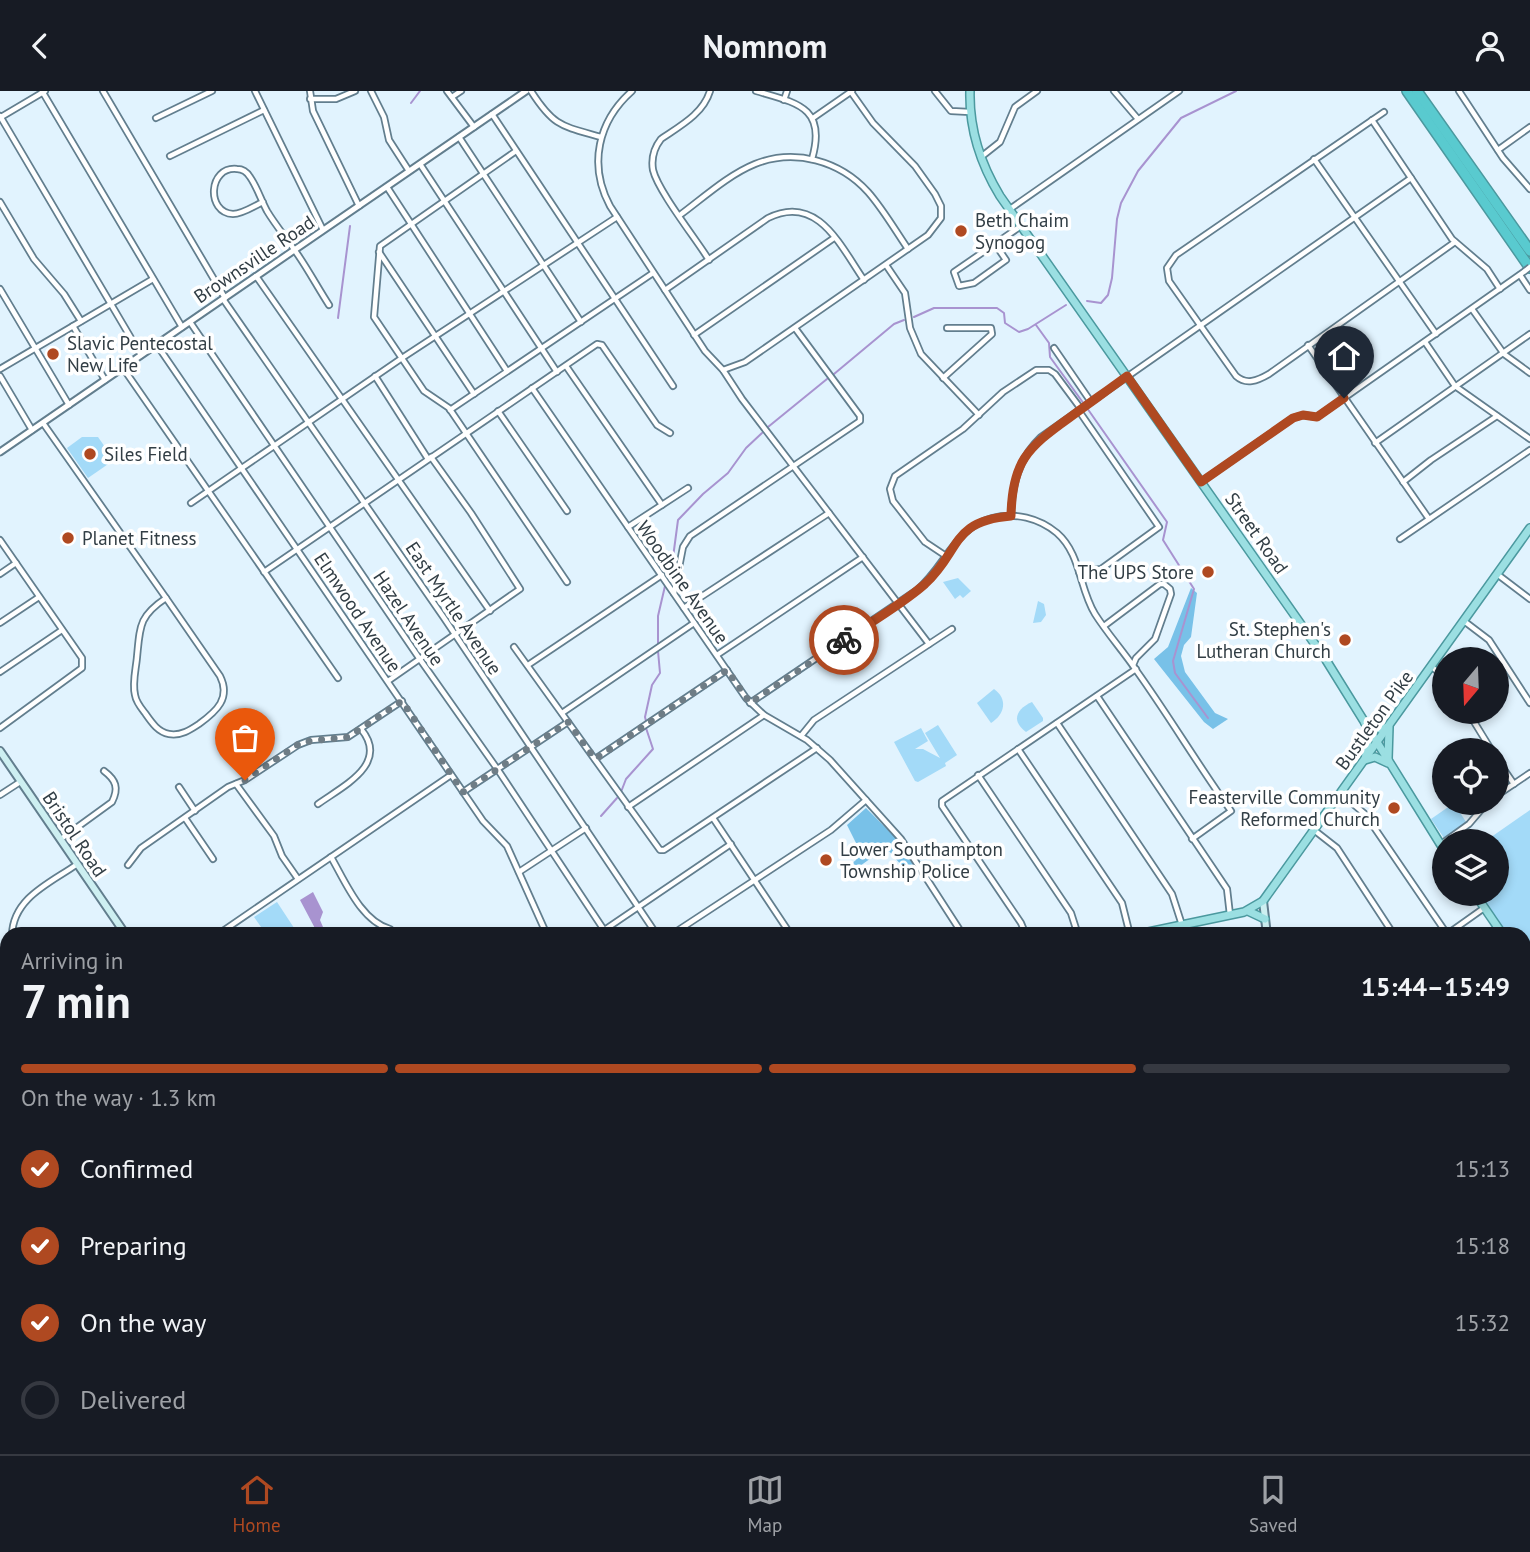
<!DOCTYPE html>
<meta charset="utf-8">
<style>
:root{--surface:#171b24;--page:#20242c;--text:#f1f3f6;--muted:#9ea1a6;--line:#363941;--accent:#af4921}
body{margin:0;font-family:"PT Sans",sans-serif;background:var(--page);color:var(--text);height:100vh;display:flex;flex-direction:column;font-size:26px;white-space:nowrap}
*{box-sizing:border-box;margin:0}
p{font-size:23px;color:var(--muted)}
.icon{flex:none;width:38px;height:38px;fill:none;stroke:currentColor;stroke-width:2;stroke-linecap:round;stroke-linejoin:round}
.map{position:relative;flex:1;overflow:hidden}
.panel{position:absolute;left:0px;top:836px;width:1531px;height:527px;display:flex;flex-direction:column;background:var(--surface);border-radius:21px 21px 0 0;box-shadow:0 4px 10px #0003}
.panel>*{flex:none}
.needle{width:46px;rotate:199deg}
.tools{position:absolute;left:1432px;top:556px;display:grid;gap:14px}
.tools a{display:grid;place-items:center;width:77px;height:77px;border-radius:50%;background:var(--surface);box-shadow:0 4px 10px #0003;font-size:35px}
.pin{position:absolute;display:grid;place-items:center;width:60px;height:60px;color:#fff;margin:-72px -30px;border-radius:50% 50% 50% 0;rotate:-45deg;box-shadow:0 0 7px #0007}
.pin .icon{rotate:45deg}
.courier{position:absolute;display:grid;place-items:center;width:70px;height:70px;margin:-35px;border:5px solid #af4921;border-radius:50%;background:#fff;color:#222;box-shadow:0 2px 9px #0007}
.overview em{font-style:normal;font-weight:700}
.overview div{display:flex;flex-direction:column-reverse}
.overview{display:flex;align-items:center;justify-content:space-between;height:119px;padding:0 21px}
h1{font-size:46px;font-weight:700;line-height:52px}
.bar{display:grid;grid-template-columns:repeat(4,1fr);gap:10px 7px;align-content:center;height:84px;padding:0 21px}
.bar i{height:9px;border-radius:5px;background:var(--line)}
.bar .active{background:var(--accent)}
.bar p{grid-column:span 4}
ol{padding:0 21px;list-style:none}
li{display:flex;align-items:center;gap:21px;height:77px}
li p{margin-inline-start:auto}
li .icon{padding:7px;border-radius:50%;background:var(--accent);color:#fff;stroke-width:4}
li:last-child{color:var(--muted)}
li i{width:38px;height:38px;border:4px solid var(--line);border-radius:50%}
header{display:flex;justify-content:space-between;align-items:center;height:91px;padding:0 21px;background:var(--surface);font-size:32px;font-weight:700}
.menu{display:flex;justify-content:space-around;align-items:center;height:98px;border-top:2px solid var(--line);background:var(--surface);font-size:19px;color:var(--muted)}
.menu a{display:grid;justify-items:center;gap:4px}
.menu .active{color:var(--accent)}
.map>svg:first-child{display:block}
.green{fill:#a3daf8}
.forest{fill:#78c1e8}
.water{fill:#a893d0}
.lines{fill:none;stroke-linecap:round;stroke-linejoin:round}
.stream{stroke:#a893d0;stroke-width:2}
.minor-casing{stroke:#627e8e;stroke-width:8}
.tertiary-casing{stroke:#627e8e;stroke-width:9}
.secondary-casing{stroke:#627e8e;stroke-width:10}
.primary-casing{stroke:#4b999f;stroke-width:10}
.motorway-casing{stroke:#4b999f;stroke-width:12}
.minor{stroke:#fff;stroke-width:4.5}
.tertiary{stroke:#fff;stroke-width:5}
.secondary{stroke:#cdeff1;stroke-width:6}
.primary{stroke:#9bdfe2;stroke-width:7}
.motorway{stroke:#59cacf;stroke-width:9}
.rail{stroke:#818f98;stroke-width:2;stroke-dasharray:12 12;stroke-linecap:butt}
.minor-bridge-casing{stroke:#627e8e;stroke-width:8;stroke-linecap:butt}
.minor-bridge{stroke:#fff;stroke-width:4.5}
.done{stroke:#6f7d86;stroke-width:7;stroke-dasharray:0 12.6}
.route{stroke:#af4921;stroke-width:9}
.poi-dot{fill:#af4921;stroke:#fff;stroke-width:2.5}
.labels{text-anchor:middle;stroke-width:7;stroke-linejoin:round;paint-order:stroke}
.poi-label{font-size:19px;fill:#323e45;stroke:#fff;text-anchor:start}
.street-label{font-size:19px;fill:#323e45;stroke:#fff}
</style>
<header><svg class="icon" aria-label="back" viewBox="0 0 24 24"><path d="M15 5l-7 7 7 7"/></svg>Nomnom<svg class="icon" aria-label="person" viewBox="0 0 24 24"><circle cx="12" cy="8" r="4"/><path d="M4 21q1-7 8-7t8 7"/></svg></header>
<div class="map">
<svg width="1530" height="1363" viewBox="0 0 1530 1363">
<rect width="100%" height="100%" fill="#e1f3fe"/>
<g class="green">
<polygon points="82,346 98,346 114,369 88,387 67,357"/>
<polygon points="958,487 971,500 963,507 960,504 955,508 943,491"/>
<polygon points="1038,510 1044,513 1046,524 1041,531 1033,532"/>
<path d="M 994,598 C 1008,608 1005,623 991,632 L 977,612 Z"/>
<path d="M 1032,611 L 1043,627 L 1043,630 L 1026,641 C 1011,630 1016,618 1032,611 Z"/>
<polygon points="938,634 957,664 945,672 946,675 918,691 915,690 894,651 921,637 928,650 915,658 923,658 940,667 925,642"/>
<polygon points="1454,712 1466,731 1444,747 1431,728"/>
<polygon points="1530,719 1530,871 1525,875 1524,844 1503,843 1475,803 1496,803 1496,751 1484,751"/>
<polygon points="277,811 298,843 266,843 254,826"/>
</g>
<g class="forest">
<polygon points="1191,497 1197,502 1191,546 1184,554 1181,565 1185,581 1215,622 1228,628 1213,638 1204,631 1154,568 1168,556"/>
<polygon points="866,717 896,747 917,777 909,783 889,760 874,765 850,782 845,778 856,769 860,760 847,734"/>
</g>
<polygon class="water" points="313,801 323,821 320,829 326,843 318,843 300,809"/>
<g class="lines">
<g class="stream">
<polyline points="411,12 420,0"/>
<polyline points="1087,210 1101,212 1108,204 1112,187 1117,128 1121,112 1138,80 1181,27 1236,0"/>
<polyline points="914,226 934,217 997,217 1004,222 1005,232 1019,241 1028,238 1066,214"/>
<polyline points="338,227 350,135"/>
<polyline points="1036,234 1049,252 1050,266 1084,313"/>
<polyline points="834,283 894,233 904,229"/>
<polyline points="1087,317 1167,431 1163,449 1194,498 1173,570 1175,582 1208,627"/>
<polyline points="768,336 827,288"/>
<polyline points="667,488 672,474 678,429 703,403 728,382 746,357 762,342"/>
<polyline points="658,553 658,525 665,495"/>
<polyline points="646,630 645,626 652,594 660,582 658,560"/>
<polyline points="621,701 626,688 653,658 646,637"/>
<polyline points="601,725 617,707"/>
<polyline points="0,873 7,871"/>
<polyline points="83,1363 83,1356"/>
</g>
<g class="minor-casing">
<g id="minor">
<polyline points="42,0 182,236"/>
<polyline points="103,0 225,207"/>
<polyline points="255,0 323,139"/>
<polyline points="310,0 313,20 359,115"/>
<polyline points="371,0 384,26 389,49 409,80"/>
<polyline points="447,0 474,36"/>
<path d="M 531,0 C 554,36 562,35 601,46"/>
<path d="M 632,0 C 598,30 588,74 610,115 L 705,260 L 723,279 L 742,308 L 929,553"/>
<path d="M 756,0 C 797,12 827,16 812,68"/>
<polyline points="935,0 951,20 970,21"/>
<polyline points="1114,0 1138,28"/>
<polyline points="1459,0 1503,67 1530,98"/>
<polyline points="452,6 461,0"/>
<polyline points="310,8 336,8 355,0"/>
<polyline points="784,9 787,0"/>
<path d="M 1384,21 L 1176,164 L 1167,177 L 1169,190 L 1236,285 C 1246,294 1257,290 1269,283 L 1455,151"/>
<polyline points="492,23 673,295"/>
<polyline points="0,25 141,264"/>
<polyline points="1,26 45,0"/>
<polyline points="156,27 212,0"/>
<polyline points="813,27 852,0"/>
<polyline points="1372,29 1452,148 1487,178 1500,198"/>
<polyline points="459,46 581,231"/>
<polyline points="1498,59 1530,36"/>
<polyline points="516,60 380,155 374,226 424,300 449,317 567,491"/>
<polyline points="170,65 264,19"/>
<polyline points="981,66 1000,51 1015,16 1037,0"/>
<polyline points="1314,68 1436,243"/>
<polyline points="420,73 557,281"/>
<polyline points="387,96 507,280"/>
<polyline points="0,111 34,168 64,203 81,230"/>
<path d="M 263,111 C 254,115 243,123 233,123 C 206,122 208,75 237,78 C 243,78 247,81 250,86 C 257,96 261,109 267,120 C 276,135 288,149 298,164 C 309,180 318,197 329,214"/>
<polyline points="1010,118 1179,0"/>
<path d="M 680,124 C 703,107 728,84 755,73 C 795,57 840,70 868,101 C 883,118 895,139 908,158"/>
<polyline points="995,153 1006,169 974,192 959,195 954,181 1021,135"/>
<polyline points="379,161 474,303"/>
<path d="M 709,169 C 696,148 658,100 653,79 C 651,67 654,57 661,48 C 680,35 703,23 710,0"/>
<polyline points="886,174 905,202 910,237 921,263 979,324"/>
<polyline points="1520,184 1530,199"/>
<polyline points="256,185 490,520"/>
<polyline points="0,198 69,314"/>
<path d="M 665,199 L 768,127 C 818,102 841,156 864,189"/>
<polyline points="223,208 444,527 657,844"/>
<polyline points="1472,218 1504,263 1530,282"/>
<polyline points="190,231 419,567 498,679 604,839"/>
<polyline points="73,235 105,289"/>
<polyline points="694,244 834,147"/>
<polyline points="1425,251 1455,295 1530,348"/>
<polyline points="157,254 483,730 507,755 547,844"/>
<polyline points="1308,254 1429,428"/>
<polyline points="1054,257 1091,311"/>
<polyline points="566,275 662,414"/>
<polyline points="123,277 338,587"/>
<polyline points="0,278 153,188"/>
<polyline points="723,279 745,271 928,144 941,127 941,115 935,103 915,75 873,32 851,1"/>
<polyline points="0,285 32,339"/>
<polyline points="375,285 428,368"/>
<polyline points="943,287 992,243 991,237 947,237"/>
<polyline points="532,297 746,607 764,624 807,649 830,669 901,748 963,844"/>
<polyline points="450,319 653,182"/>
<polyline points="498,320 567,420"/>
<polyline points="1079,320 1159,436 1101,478 1079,481"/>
<polyline points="43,332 166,507"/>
<polyline points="1375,352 1530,243"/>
<polyline points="1201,391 1293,327 1303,324 1317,326 1525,180"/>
<polyline points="1403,391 1431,369 1497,325"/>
<polyline points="191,412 402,267 617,126"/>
<path d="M 1011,425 C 1012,394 1018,368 1041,346 L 1411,87"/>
<polyline points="628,436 688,397"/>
<polyline points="1400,448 1530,359"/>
<polyline points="0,449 82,567 82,577 0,637"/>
<polyline points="946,465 925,451 893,410 890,398 895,385 963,338 1003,301 1036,279 1049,279 1055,283 1081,318"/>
<polyline points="264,481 597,253 602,254 657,334 670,342"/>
<polyline points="0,483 16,472"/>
<polyline points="1497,483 1530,508"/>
<polyline points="674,502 683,456 690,445 860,330 860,325 795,237"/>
<path d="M 166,507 L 220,585 C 231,607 217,620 199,633 C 190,639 181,645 169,643 C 158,641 152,632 145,622 C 141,617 136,611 135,604 C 132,592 136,578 137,566 C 140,535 139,525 166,507 Z"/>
<polyline points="684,517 829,422"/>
<polyline points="1464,530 1489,549 1530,612"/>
<polyline points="0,532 39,506"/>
<polyline points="1104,535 1160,493 1164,493 1170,498 1171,503 1155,548 1136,567 1133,574"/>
<polyline points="514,556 660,759 664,759 817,657"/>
<polyline points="717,564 863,466"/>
<polyline points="528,574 662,484"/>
<polyline points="1432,576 1444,586"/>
<polyline points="0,581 62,539"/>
<polyline points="388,590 520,498 471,422 431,366"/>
<polyline points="1097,605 1227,798 1230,824"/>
<path d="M 750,612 L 917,499 C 945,476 954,437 992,427 C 1015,421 1039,427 1057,442 C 1081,463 1079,497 1095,523 C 1107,542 1123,560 1136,579 C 1169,625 1198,674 1231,720 L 1192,748"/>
<polyline points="1468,621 1492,660"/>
<polyline points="562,622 694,532"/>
<polyline points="1057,632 1172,803 1182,834"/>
<polyline points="801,645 814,629 952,538"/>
<polyline points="1018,658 1122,812 1130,844"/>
<polyline points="1496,667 1514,693"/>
<polyline points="595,668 727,579"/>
<polyline points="978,684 1071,822 1078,844"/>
<polyline points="236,693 274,745 282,765 298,788"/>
<polyline points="179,696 195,720"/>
<polyline points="463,701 568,631"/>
<polyline points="1340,702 1365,723 1447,843"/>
<polyline points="0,704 20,691"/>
<polyline points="1496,705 1530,682"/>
<path d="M 318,713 C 343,695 390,673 361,638"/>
<polyline points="628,716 764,624"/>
<polyline points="185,727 213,768"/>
<polyline points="713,727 791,844"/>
<polyline points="1314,739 1337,757 1394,844"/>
<path d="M 61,748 L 112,711 C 119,697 116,689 104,680"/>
<polyline points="1444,751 1469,733 1487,712"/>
<path d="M 331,766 C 345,790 361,830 390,838"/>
<polyline points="128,774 141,757 228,696 245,689 298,654 311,649 348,646 402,610"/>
<polyline points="519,781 586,737"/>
<path d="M 12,844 C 13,807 50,792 76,774"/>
<polyline points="217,844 451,684"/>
<polyline points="597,844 731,753"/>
<polyline points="671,844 831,739 866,709"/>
<polyline points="1026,844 1021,832 942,715 942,710 1136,578"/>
<polyline points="1446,844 1484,817"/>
<polyline points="0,921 7,915"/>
<polyline points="1524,929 1530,925"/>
<polyline points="0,962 7,966"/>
<polyline points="1524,1023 1530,1020"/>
<polyline points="0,1096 7,1099"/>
<polyline points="1524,1103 1530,1099"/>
<polyline points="1524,1122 1530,1130"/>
<polyline points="0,1136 7,1131"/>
<polyline points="1524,1176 1530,1172"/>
<polyline points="1524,1233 1530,1230"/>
<polyline points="1524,1238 1530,1247"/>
<polyline points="0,1339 7,1332"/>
<polyline points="1113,1363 1158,1356"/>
</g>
</g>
<g class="tertiary-casing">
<polyline id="tertiary" points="0,361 526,0"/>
</g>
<g class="secondary-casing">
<g id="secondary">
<polyline points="0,660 126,844"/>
<polyline points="1263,810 1267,844"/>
<polyline points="193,1356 194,1363"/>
<polyline points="757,1356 761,1363"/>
<polyline points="1294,1363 1294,1356"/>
</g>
</g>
<g class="primary-casing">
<g id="primary">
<path d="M 970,0 C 969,39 980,72 1000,105 L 1326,569 L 1444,759"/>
<polyline points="1365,632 1380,638 1389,636 1388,668"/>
<polyline points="1366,640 1368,650 1365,669 1375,666 1388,672"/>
<polyline points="1475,803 1503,844"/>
<polyline points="1248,820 1265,828"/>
<polyline points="1134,844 1244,821 1263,810 1530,437"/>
<polyline points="1524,874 1530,882"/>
<polyline points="0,1174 7,1173"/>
<polyline points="545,1363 554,1356"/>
</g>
</g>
<g class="motorway-casing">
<g id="motorway">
<polyline points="1407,0 1530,177"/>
<polyline points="1417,0 1530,160"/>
</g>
</g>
<use href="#minor" class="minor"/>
<use href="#tertiary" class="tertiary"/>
<use href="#secondary" class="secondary"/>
<use href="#primary" class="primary"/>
<use href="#motorway" class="motorway"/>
<g class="rail">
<polyline points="1524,1324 1530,1323"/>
<polyline points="1353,1363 1385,1356"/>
</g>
<g class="minor-bridge-casing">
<polyline id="minor-bridge" points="1525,180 1530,176"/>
</g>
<use href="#minor-bridge" class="minor-bridge"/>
</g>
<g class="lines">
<polyline class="done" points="245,689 302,651 348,646 402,610 463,701 568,631 595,668 727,579 750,612 844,549"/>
<path class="route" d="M 844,549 C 871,531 901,514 925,493 C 961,460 950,430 1011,425 C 1012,371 1027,357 1069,327 C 1088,313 1108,299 1127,285 L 1201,391 L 1293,327 L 1303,324 L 1317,326 L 1344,307"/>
</g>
<g class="poi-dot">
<circle cx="961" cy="140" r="7"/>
<circle cx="53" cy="263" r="7"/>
<circle cx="90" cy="363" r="7"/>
<circle cx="68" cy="447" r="7"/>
<circle cx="1208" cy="481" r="7"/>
<circle cx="1345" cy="549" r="7"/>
<circle cx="1394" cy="717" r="7"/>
<circle cx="826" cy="769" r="7"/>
</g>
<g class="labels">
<g class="poi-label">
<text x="975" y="136">Beth Chaim<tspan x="975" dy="22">Synogog</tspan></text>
<text x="67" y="259">Slavic Pentecostal<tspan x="67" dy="22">New Life</tspan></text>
<text x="104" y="370">Siles Field</text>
<text x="82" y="454">Planet Fitness</text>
<text x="1194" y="488" text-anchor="end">The UPS Store</text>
<text x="1331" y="545" text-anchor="end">St. Stephen's<tspan x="1331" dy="22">Lutheran Church</tspan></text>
<text x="1380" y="713" text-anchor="end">Feasterville Community<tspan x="1380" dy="22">Reformed Church</tspan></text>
<text x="840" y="765">Lower Southampton<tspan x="840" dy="22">Township Police</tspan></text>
</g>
<g class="street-label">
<text transform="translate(254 168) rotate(-34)" y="7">Brownsville Road</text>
<text transform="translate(1257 442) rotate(55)" y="7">Street Road</text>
<text transform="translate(683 491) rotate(55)" y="7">Woodbine Avenue</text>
<text transform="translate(454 517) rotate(56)" y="7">East Myrtle Avenue</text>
<text transform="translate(358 521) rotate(56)" y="7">Elmwood Avenue</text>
<text transform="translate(409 527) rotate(56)" y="7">Hazel Avenue</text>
<text transform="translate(1374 629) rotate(-54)" y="7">Bustleton Pike</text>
<text transform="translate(75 743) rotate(56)" y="7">Bristol Road</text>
</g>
</g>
</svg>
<div class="tools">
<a><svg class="needle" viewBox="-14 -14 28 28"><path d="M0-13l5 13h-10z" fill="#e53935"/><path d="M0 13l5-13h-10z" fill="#9ea1a6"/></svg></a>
<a><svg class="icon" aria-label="locate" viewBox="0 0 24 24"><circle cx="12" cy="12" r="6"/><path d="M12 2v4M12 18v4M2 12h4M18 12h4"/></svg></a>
<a><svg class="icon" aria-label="layers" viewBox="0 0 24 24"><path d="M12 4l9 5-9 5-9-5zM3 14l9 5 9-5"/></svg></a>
</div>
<div class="pin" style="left:245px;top:689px;background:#ea580c"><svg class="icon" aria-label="bag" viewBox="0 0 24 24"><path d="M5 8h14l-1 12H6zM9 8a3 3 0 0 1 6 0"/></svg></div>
<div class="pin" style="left:1344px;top:307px;background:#1f2937"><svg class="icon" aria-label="home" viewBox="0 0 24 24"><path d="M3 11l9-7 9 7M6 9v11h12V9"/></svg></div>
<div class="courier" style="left:844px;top:549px"><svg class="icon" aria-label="bike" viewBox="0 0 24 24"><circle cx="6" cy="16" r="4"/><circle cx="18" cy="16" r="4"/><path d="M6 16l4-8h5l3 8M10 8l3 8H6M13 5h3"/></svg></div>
<section class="panel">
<div class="overview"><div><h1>7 min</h1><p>Arriving in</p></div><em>15:44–15:49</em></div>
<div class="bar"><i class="active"></i><i class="active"></i><i class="active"></i><i></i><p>On the way · 1.3 km</p></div>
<ol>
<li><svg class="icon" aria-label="check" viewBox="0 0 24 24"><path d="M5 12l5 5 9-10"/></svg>Confirmed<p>15:13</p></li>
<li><svg class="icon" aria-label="check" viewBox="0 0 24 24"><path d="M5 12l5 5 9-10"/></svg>Preparing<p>15:18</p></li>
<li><svg class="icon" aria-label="check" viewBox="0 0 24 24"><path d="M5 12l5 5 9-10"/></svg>On the way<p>15:32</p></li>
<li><i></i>Delivered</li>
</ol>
</section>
</div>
<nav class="menu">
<a class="active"><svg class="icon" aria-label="home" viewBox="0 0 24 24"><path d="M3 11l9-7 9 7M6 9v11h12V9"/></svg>Home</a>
<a><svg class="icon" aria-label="map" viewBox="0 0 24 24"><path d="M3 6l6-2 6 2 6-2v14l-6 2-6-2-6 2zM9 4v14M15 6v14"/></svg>Map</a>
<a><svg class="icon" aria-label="saved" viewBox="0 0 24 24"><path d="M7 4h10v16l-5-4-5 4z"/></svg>Saved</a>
</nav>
